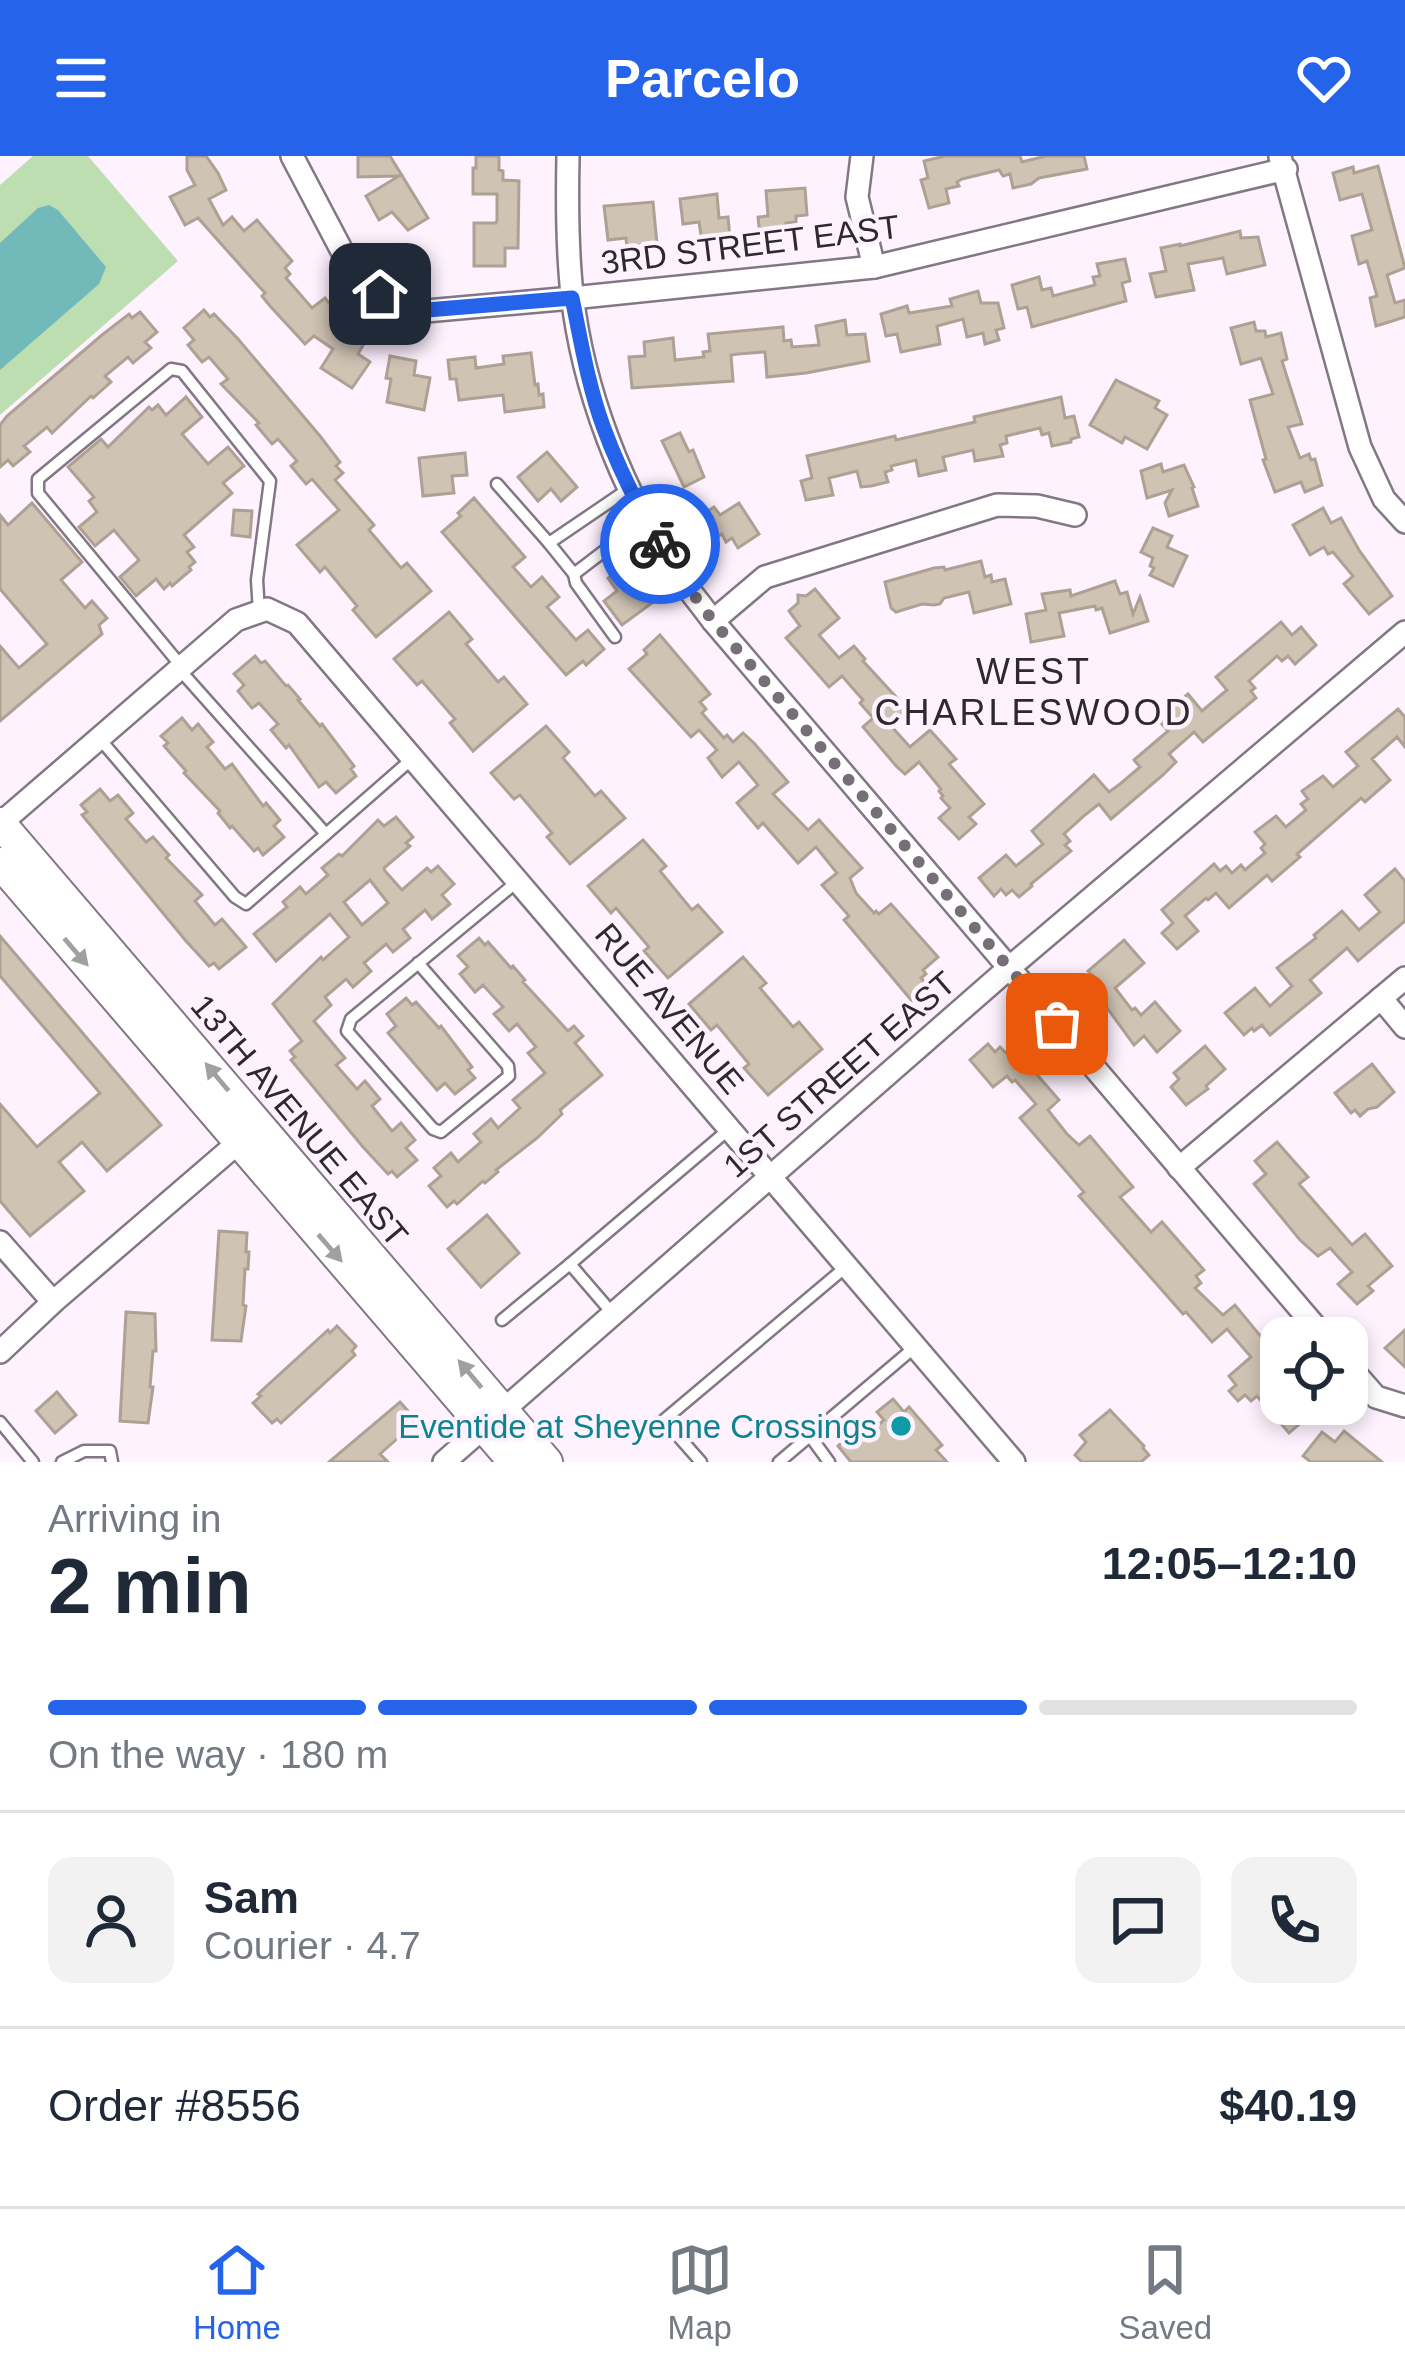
<!DOCTYPE html>
<meta charset="utf-8">
<style>
:root{--surface:#fff;--page:#f2f2f3;--text:#1f2937;--muted:#747a83;--line:#e0e1e3;--accent:#2563eb}
body{margin:0;font-family:Helvetica,sans-serif;background:var(--page);color:var(--text);height:100vh;display:flex;flex-direction:column;font-size:45px;white-space:nowrap}
*{box-sizing:border-box;margin:0}
p{font-size:39px;color:var(--muted)}
.icon{flex:none;width:66px;height:66px;fill:none;stroke:currentColor;stroke-width:2;stroke-linecap:round;stroke-linejoin:round}
.map{position:relative;height:1306px;overflow:hidden}
.drawer{display:flex;flex-direction:column;background:var(--surface);flex:1}
.drawer>*{flex:none}
.fabs{position:absolute;left:1260px;top:1161px;display:grid;gap:24px}
.fabs a{display:grid;place-items:center;width:108px;height:108px;border-radius:24px;background:var(--surface);box-shadow:0 6px 18px #0003;font-size:60px}
.pin{position:absolute;display:grid;place-items:center;width:102px;height:102px;color:#fff;margin:-51px;border-radius:24px;box-shadow:0 6px 18px #0006}
.courier{position:absolute;display:grid;place-items:center;width:120px;height:120px;margin:-60px;border:9px solid #2563eb;border-radius:50%;background:#fff;color:#222;box-shadow:0 3px 15px #0007}
.headline em{font-style:normal;font-weight:700}
.headline div{display:flex;flex-direction:column-reverse}
.headline{display:flex;align-items:center;justify-content:space-between;height:204px;padding:0 48px}
h1{font-size:78px;font-weight:700;line-height:90px}
.bar{display:grid;grid-template-columns:repeat(4,1fr);gap:18px 12px;align-content:center;height:144px;padding:0 48px}
.bar i{height:15px;border-radius:9px;background:var(--line)}
.bar .selected{background:var(--accent)}
.bar p{grid-column:span 4}
.line{display:flex;align-items:center;gap:30px;padding:0 48px;border-top:3px solid var(--line)}
.line div{flex:1}
.round{display:grid;place-items:center;flex:none;width:126px;height:126px;border-radius:24px;background:var(--page)}
header{display:flex;justify-content:space-between;align-items:center;height:156px;padding:0 48px;background:var(--accent);color:#fff;font-size:54px;font-weight:700}
.dock{display:flex;justify-content:space-around;align-items:center;height:168px;border-top:3px solid var(--line);background:var(--surface);font-size:33px;color:var(--muted)}
.dock a{display:grid;justify-items:center;gap:6px}
.dock .selected{color:var(--accent)}
.map>svg:first-child{display:block}
.green{fill:#bcdeb1}
.water{fill:#72b9b9}
.building{fill:#cfc3b4;stroke:#aea193;stroke-width:3;fill-rule:evenodd}
.lines{fill:none;stroke-linecap:round;stroke-linejoin:round}
.lane-casing{stroke:#847785;stroke-width:15}
.street-casing{stroke:#847785;stroke-width:26}
.secondary-casing{stroke:#847785;stroke-width:34}
.lane{stroke:#fff;stroke-width:10}
.street{stroke:#fff;stroke-width:21}
.secondary{stroke:#fff;stroke-width:30}
.oneway{fill:#a19fa1}
.done{stroke:#776f78;stroke-width:12;stroke-dasharray:0 21.6}
.route{stroke:#2563eb;stroke-width:15}
.culture-dot{fill:#0f9aa8;stroke:#fef2ff;stroke-width:4.5}
.labels{text-anchor:middle;stroke-width:9;stroke-linejoin:round;paint-order:stroke}
.street-label{font-size:33px;fill:#2e292f;stroke:#fef2ff}
.culture-label{font-size:33px;fill:#0d838f;stroke:#fef2ff;text-anchor:end}
.neighbourhood-label{font-size:36px;letter-spacing:3px;fill:#2e292f;stroke:#fef2ff}
</style>
<header><svg class="icon" aria-label="menu" viewBox="0 0 24 24"><path d="M4 6h16M4 12h16M4 18h16"/></svg>Parcelo<svg class="icon" aria-label="heart" viewBox="0 0 24 24"><path d="M12 20l-8-8c-3-5 5-10 8-4 3-6 11-1 8 4z"/></svg></header>
<div class="map">
<svg width="1405" height="1306" viewBox="0 0 1405 1306">
<rect width="100%" height="100%" fill="#fef2ff"/>
<polygon class="green" points="33,0 88,0 178,105 0,259 0,29"/>
<polygon class="water" points="49,49 58,54 106,111 99,128 0,214 0,87 38,52"/>
<g class="building">
<polygon points="187,0 206,0 218,17 226,34 209,43 223,69 232,61 244,75 257,64 292,105 285,112 290,118 286,122 312,152 325,142 339,159 334,163 366,184 358,198 370,206 352,232 321,212 333,193 314,180 305,188 270,150 262,140 265,137 198,62 185,69 170,41 195,29 187,14"/>
<polygon points="358,0 390,0 428,62 408,74 392,56 379,64 366,40 399,20 358,21"/>
<polygon points="476,0 499,0 499,14 503,15 503,24 519,25 518,92 505,92 505,110 474,110 474,67 496,67 497,64 497,38 473,38 473,12 476,12"/>
<polygon points="945,0 1020,0 1022,6 1046,0 1084,0 1087,13 1039,22 1031,28 1013,32 1010,18 1003,20 999,14 962,23 957,26 959,30 946,33 949,47 929,52 921,24 928,22 924,5"/>
<polygon points="1378,10 1405,112 1387,119 1395,147 1405,144 1405,161 1376,170 1370,142 1377,140 1367,105 1359,108 1352,80 1372,74 1362,38 1340,44 1333,17 1353,11 1354,17"/>
<polygon points="805,32 807,59 796,60 796,66 786,67 787,77 760,80 758,61 768,60 766,35"/>
<polygon points="717,38 719,62 728,61 730,82 702,86 699,66 683,68 680,43"/>
<polygon points="653,46 657,88 627,93 626,82 608,84 604,50"/>
<polygon points="1240,75 1241,82 1258,81 1265,109 1227,118 1223,102 1188,108 1194,134 1156,141 1150,118 1166,115 1161,92 1180,88 1180,90"/>
<polygon points="1125,103 1130,125 1122,127 1126,145 1032,171 1027,151 1018,153 1012,129 1039,121 1042,134 1051,132 1053,140 1095,129 1093,121 1100,120 1097,108"/>
<polygon points="978,135 981,147 998,147 1004,172 996,174 999,184 985,188 983,177 967,181 963,163 937,170 940,188 901,196 897,178 886,180 881,158 907,150 909,157 952,150 950,143"/>
<polygon points="204,154 210,161 214,158 238,183 320,280 340,306 336,310 343,317 335,324 374,369 369,374 401,412 407,407 431,435 376,481 353,454 357,450 325,411 320,416 297,389 339,354 312,323 306,328 291,310 297,305 278,283 272,288 256,269 259,267 221,228 228,223 209,201 202,206 188,189 194,184 184,172"/>
<polygon points="140,156 157,176 145,186 151,192 133,207 128,201 105,220 111,226 93,242 91,240 52,277 47,271 24,290 30,296 13,310 8,304 0,311 0,269 7,260 102,179 129,158 132,162"/>
<polygon points="845,164 847,179 865,178 869,205 806,217 767,221 765,196 738,198 731,199 733,225 632,232 629,201 645,200 644,186 673,182 675,204 704,201 703,196 710,195 708,178 783,171 784,185 791,184 792,191 819,189 816,170"/>
<polygon points="1254,166 1256,175 1265,175 1266,181 1281,177 1287,203 1282,205 1302,268 1288,271 1300,302 1309,298 1311,304 1315,303 1322,329 1305,336 1301,326 1275,336 1263,304 1266,303 1250,244 1273,238 1261,202 1241,208 1231,172"/>
<polygon points="531,197 535,229 538,228 539,239 543,238 544,251 505,256 503,239 459,244 456,223 450,223 448,204 475,201 476,212 504,208 503,200"/>
<polygon points="390,200 416,205 414,219 430,222 424,254 387,246 391,223 386,222"/>
<polygon points="1116,224 1159,245 1155,252 1167,259 1147,293 1125,281 1122,287 1090,269"/>
<polygon points="186,241 202,261 182,278 208,308 228,291 244,310 223,327 232,337 184,379 194,391 187,396 195,406 189,411 191,414 172,430 170,427 164,433 156,423 136,440 120,421 139,404 114,374 95,390 79,371 97,356 89,345 94,341 68,311 101,283 108,291 149,251 152,254 158,249 166,259"/>
<polygon points="1061,241 1065,262 1074,260 1079,281 1071,283 1071,286 1052,290 1049,277 1042,279 1040,272 1006,280 1007,287 1000,289 1003,300 975,305 973,294 943,301 946,314 919,320 916,304 891,310 892,314 885,316 888,326 871,330 861,331 857,315 829,322 833,339 806,344 801,325 812,322 807,300 895,280 896,284 975,266 974,261"/>
<polygon points="680,277 689,296 693,294 704,321 684,331 662,285"/>
<polygon points="547,296 577,331 561,345 551,333 538,345 518,321"/>
<polygon points="465,297 467,319 452,320 454,337 423,340 419,302"/>
<polygon points="1161,308 1163,316 1184,309 1194,331 1192,332 1198,350 1169,360 1165,347 1172,334 1147,342 1141,315"/>
<polygon points="474,342 525,401 513,411 531,431 542,421 559,441 547,451 576,484 588,474 604,493 586,509 583,505 566,519 442,376 461,360 458,357"/>
<polygon points="32,347 82,406 61,424 85,452 92,445 107,462 99,469 102,478 0,565 0,490 19,512 47,488 0,433 0,359 8,369"/>
<polygon points="739,347 759,378 738,392 732,382 726,386 722,378 712,384 699,361 714,351 720,359"/>
<polygon points="1323,352 1331,367 1341,362 1359,394 1392,440 1369,458 1344,428 1353,420 1333,396 1328,398 1324,391 1310,399 1293,369"/>
<polygon points="234,354 252,355 250,381 232,379"/>
<polygon points="1153,372 1172,380 1167,391 1187,400 1173,430 1150,419 1154,412 1150,410 1153,402 1141,396"/>
<polygon points="981,405 985,421 991,419 992,426 1005,423 1011,448 974,457 969,436 944,442 940,448 934,449 922,448 896,456 891,452 885,426 934,412 944,411 945,414"/>
<polygon points="625,410 652,447 622,469 604,445 617,435 608,422"/>
<polygon points="1115,425 1120,438 1127,436 1133,458 1140,441 1148,465 1110,477 1102,452 1096,454 1095,450 1059,457 1064,480 1031,486 1026,458 1046,454 1042,438 1070,434 1071,440"/>
<polygon points="815,433 839,462 819,479 839,502 854,490 865,503 863,505 910,556 892,571 910,591 930,574 956,603 949,608 984,648 969,661 976,668 959,683 939,662 950,652 941,642 943,640 939,635 941,633 919,606 905,618 897,611 863,571 873,562 860,547 863,544 842,520 829,531 786,482 800,470 789,455 798,447 798,439 806,440"/>
<polygon points="449,456 472,483 466,488 483,508 498,526 504,521 527,548 473,595 450,567 455,563 422,525 417,529 394,503"/>
<polygon points="1281,466 1292,479 1301,471 1316,489 1295,508 1288,500 1282,505 1277,500 1249,525 1255,532 1251,535 1256,542 1203,586 1194,576 1169,598 1176,606 1163,619 1111,663 1099,648 1085,659 1064,678 1070,685 1065,689 1071,695 1031,728 1032,730 1019,741 1012,734 1006,739 1001,733 994,740 979,722 1006,699 1016,710 1043,688 1032,675 1094,619 1109,636 1120,628 1140,611 1134,604 1168,575 1158,564 1188,538 1202,555 1227,534 1216,521"/>
<polygon points="660,479 710,538 700,546 706,553 702,557 724,582 727,579 733,586 743,577 754,587 788,626 773,638 808,674 819,664 862,712 850,722 856,737 874,757 876,755 879,758 891,748 938,801 923,814 926,818 921,822 929,830 912,845 844,764 849,760 822,729 837,717 816,691 798,707 763,667 758,672 737,647 758,629 739,606 722,621 708,602 717,594 699,574 691,581 629,513 647,498 644,494"/>
<polygon points="255,500 261,507 265,505 286,530 288,529 300,543 298,544 320,570 322,568 354,610 351,613 356,620 336,637 326,626 319,631 289,589 286,592 271,574 278,568 259,547 252,552 238,535 244,529 234,518"/>
<polygon points="1398,553 1405,561 1405,591 1397,581 1372,603 1390,624 1365,646 1361,642 1297,698 1300,701 1272,725 1267,719 1229,752 1216,737 1208,744 1206,742 1185,760 1198,775 1177,793 1162,777 1173,767 1162,754 1214,708 1220,715 1226,710 1232,717 1241,709 1245,714 1265,697 1261,692 1265,688 1255,676 1276,660 1286,671 1306,654 1301,648 1308,643 1302,635 1323,620 1333,631 1358,610 1346,596"/>
<polygon points="182,562 192,574 198,568 213,586 207,591 225,613 232,608 263,650 266,647 280,664 274,670 284,681 263,699 258,692 254,695 232,670 230,672 218,657 220,655 184,617 186,615 164,590 168,587 161,580"/>
<polygon points="546,570 569,596 563,602 580,622 595,640 601,635 625,662 570,708 547,681 552,677 520,639 514,643 491,617"/>
<polygon points="100,633 110,645 118,639 133,657 126,663 146,686 153,681 169,699 166,702 202,739 195,745 215,769 222,763 246,791 219,813 214,807 209,810 186,785 82,659 87,656 81,649"/>
<path d="M 396,661 L 413,681 L 406,687 L 410,690 L 384,712 L 385,715 L 402,734 L 427,712 L 431,716 L 438,710 L 454,728 L 442,739 L 450,748 L 432,763 L 425,754 L 403,773 L 410,782 L 393,796 L 386,788 L 364,807 L 371,815 L 353,831 L 346,823 L 325,841 L 331,849 L 314,865 L 345,902 L 336,909 L 357,933 L 365,925 L 380,943 L 372,950 L 392,975 L 401,967 L 415,984 L 406,992 L 417,1004 L 397,1021 L 392,1015 L 388,1018 L 363,991 L 291,904 L 295,901 L 290,895 L 302,885 L 273,848 L 321,801 L 323,804 L 349,781 L 330,758 L 276,805 L 254,778 L 287,751 L 283,746 L 300,731 L 306,738 L 328,719 L 322,712 L 339,698 L 342,700 L 378,664 L 384,670 ZM 370,724 L 388,747 L 362,769 L 344,746 Z"/>
<polygon points="643,684 666,710 660,715 692,754 698,749 722,776 668,822 644,795 649,791 616,752 611,757 588,730"/>
<polygon points="1395,713 1405,725 1405,765 1358,805 1347,792 1324,812 1310,824 1321,837 1270,879 1262,869 1254,875 1252,872 1244,879 1225,857 1255,832 1270,850 1292,830 1277,812 1316,782 1314,779 1342,755 1359,774 1380,756 1365,739"/>
<polygon points="0,780 161,969 107,1015 82,986 59,1006 84,1035 30,1080 0,1045 0,948 37,991 100,937 0,820"/>
<polygon points="479,782 485,789 488,786 511,812 513,810 525,824 523,826 568,875 574,870 583,880 575,887 602,919 560,954 562,958 537,982 496,1014 498,1016 485,1027 483,1025 457,1048 454,1045 447,1051 429,1030 441,1020 434,1012 451,997 458,1006 481,986 474,978 491,963 498,972 520,952 513,944 545,917 528,897 536,891 517,868 509,875 494,858 503,851 483,829 475,836 460,818 468,811 458,800"/>
<polygon points="1124,784 1144,807 1115,832 1132,854 1135,852 1141,859 1155,846 1180,875 1157,896 1144,880 1134,889 1105,849 1099,846 1097,847 1084,832 1095,822 1088,815"/>
<polygon points="743,801 766,827 760,832 777,852 793,871 799,866 822,893 768,939 744,912 749,908 717,869 711,874 689,848"/>
<polygon points="406,842 412,849 416,846 439,872 441,870 472,911 468,914 475,922 455,938 445,927 437,934 388,877 396,870 387,858"/>
<polygon points="988,888 995,896 1000,891 1006,897 1013,891 1059,944 1048,954 1067,978 1079,989 1090,980 1133,1031 1120,1041 1151,1076 1162,1066 1204,1114 1196,1120 1201,1127 1195,1132 1223,1159 1235,1149 1276,1199 1265,1209 1281,1227 1281,1248 1323,1248 1289,1277 1257,1240 1251,1245 1245,1239 1238,1245 1229,1235 1236,1229 1229,1220 1251,1201 1227,1173 1212,1186 1186,1156 1183,1158 1079,1040 1084,1036 1020,962 1036,948 1015,924 1012,926 1007,920 993,931 970,904"/>
<polygon points="1205,890 1225,913 1206,930 1208,933 1186,949 1171,931 1179,923 1174,917"/>
<polygon points="1372,908 1394,936 1377,951 1368,953 1360,960 1355,954 1351,957 1335,937"/>
<polygon points="1277,986 1308,1021 1299,1028 1352,1089 1365,1078 1392,1110 1368,1130 1373,1135 1357,1148 1338,1128 1352,1116 1330,1092 1318,1100 1300,1084 1254,1028 1266,1018 1255,1005"/>
<polygon points="487,1059 519,1097 481,1131 448,1093"/>
<polygon points="219,1075 247,1077 246,1096 249,1096 248,1113 245,1113 243,1149 246,1150 241,1185 212,1184"/>
<polygon points="126,1156 155,1158 156,1195 153,1195 150,1231 153,1231 148,1267 120,1265"/>
<polygon points="337,1170 356,1190 352,1195 355,1199 281,1267 277,1263 272,1267 253,1247 261,1240 258,1238 328,1174 330,1177"/>
<polygon points="1405,1174 1405,1211 1385,1192"/>
<polygon points="57,1236 76,1259 55,1277 36,1255"/>
<polygon points="893,1243 904,1256 909,1251 942,1289 936,1294 947,1306 851,1306 838,1290 854,1276 861,1284 884,1264 877,1256"/>
<polygon points="400,1246 417,1265 380,1298 388,1306 329,1306"/>
<polygon points="1110,1254 1144,1290 1143,1292 1149,1299 1141,1306 1082,1306 1075,1299 1086,1286 1080,1279"/>
<polygon points="1344,1275 1382,1306 1311,1306 1303,1300 1322,1276 1335,1286"/>
</g>
<g class="lines">
<g class="lane-casing">
<g id="lane">
<polyline points="497,328 549,387"/>
<polyline points="630,332 549,387 574,418 625,379 648,369"/>
<polyline points="574,418 576,427 615,481"/>
<polyline points="182,511 38,337 38,323 171,213 182,215 270,325 257,424 259,456"/>
<polyline points="179,513 326,678"/>
<polyline points="99,582 235,741 246,748 413,602"/>
<polyline points="418,807 508,910 509,920 441,976 433,973 347,875 351,863 518,725"/>
<polyline points="570,1108 728,974"/>
<polyline points="502,1164 570,1108 613,1158"/>
<polyline points="0,1266 33,1306"/>
<polyline points="810,1280 829,1306"/>
<polyline points="62,1306 84,1295 110,1295 112,1306"/>
<polyline points="701,1306 664,1264 847,1110"/>
<polyline points="779,1306 915,1191"/>
</g>
</g>
<g class="street-casing">
<g id="street">
<polyline points="292,0 342,95 380,138 415,156 572,142 874,111 1286,13"/>
<path d="M 568,0 C 567,46 567,92 572,138 C 583,234 621,332 674,413 C 686,431 700,447 713,465 L 1325,1182"/>
<polyline points="862,0 857,41 874,111"/>
<polyline points="1280,1 1360,291 1384,343 1405,366"/>
<polyline points="713,465 765,421 997,349 1037,350 1075,359"/>
<polyline points="0,668 236,464 267,453 297,467 1014,1306"/>
<polyline points="1381,842 1405,871"/>
<polyline points="1179,1012 1405,822"/>
<polyline points="0,1086 53,1146"/>
<polyline points="0,1196 53,1146 247,979"/>
<polyline points="1347,1208 1376,1241 1405,1250"/>
<polyline points="444,1306 1009,812 1405,476"/>
</g>
</g>
<g class="secondary-casing">
<g id="secondary">
<polyline points="0,667 547,1306"/>
<polyline points="0,707 514,1306"/>
</g>
</g>
<use href="#lane" class="lane"/>
<use href="#street" class="street"/>
<use href="#secondary" class="secondary"/>
</g>
<defs><path id="oneway-solid" d="M-6-.8H1V-3.2L6.5 0L1 3.2V.8H-6Z" transform="scale(3)"/></defs>
<g class="oneway">
<use href="#oneway-solid" transform="translate(76 796) rotate(49)"/>
<use href="#oneway-solid" transform="translate(217 921) rotate(-130)"/>
<use href="#oneway-solid" transform="translate(330 1092) rotate(49)"/>
<use href="#oneway-solid" transform="translate(470 1218) rotate(-130)"/>
</g>
<g class="lines">
<polyline class="done" points="660,388 674,412 713,465 1057,868"/>
<path class="route" d="M 380,138 L 415,155 L 572,142 C 581,185 588,229 603,270 C 618,311 638,351 660,388"/>
</g>
<circle class="culture-dot" cx="901" cy="1270" r="12"/>
<g class="labels">
<g class="street-label">
<text transform="translate(750 88) rotate(-7)" y="12">3RD STREET EAST</text>
<text transform="translate(670 852) rotate(50)" y="12">RUE AVENUE</text>
<text transform="translate(839 918) rotate(-41)" y="12">1ST STREET EAST</text>
<text transform="translate(300 964) rotate(50)" y="12">13TH AVENUE EAST</text>
</g>
<g class="culture-label">
<text x="877" y="1282">Eventide at Sheyenne Crossings</text>
</g>
<g class="neighbourhood-label">
<text x="1034" y="528">WEST<tspan x="1034" dy="41">CHARLESWOOD</tspan></text>
</g>
</g>
</svg>
<div class="fabs">
<a><svg class="icon" aria-label="locate" viewBox="0 0 24 24"><circle cx="12" cy="12" r="6"/><path d="M12 2v4M12 18v4M2 12h4M18 12h4"/></svg></a>
</div>
<div class="pin" style="left:1057px;top:868px;background:#ea580c"><svg class="icon" aria-label="bag" viewBox="0 0 24 24"><path d="M5 8h14l-1 12H6zM9 8a3 3 0 0 1 6 0"/></svg></div>
<div class="pin" style="left:380px;top:138px;background:#1f2937"><svg class="icon" aria-label="home" viewBox="0 0 24 24"><path d="M3 11l9-7 9 7M6 9v11h12V9"/></svg></div>
<div class="courier" style="left:660px;top:388px"><svg class="icon" aria-label="bike" viewBox="0 0 24 24"><circle cx="6" cy="16" r="4"/><circle cx="18" cy="16" r="4"/><path d="M6 16l4-8h5l3 8M10 8l3 8H6M13 5h3"/></svg></div>
</div>
<section class="drawer">
<div class="headline"><div><h1>2 min</h1><p>Arriving in</p></div><em>12:05–12:10</em></div>
<div class="bar"><i class="selected"></i><i class="selected"></i><i class="selected"></i><i></i><p>On the way · 180 m</p></div>
<div class="line" style="height:216px"><a class="round"><svg class="icon" aria-label="person" viewBox="0 0 24 24"><circle cx="12" cy="8" r="4"/><path d="M4 21q1-7 8-7t8 7"/></svg></a><div><b>Sam</b><p>Courier · 4.7</p></div><a class="round"><svg class="icon" aria-label="chat" viewBox="0 0 24 24"><path d="M4 5h16v11H9l-5 4z"/></svg></a><a class="round"><svg class="icon" aria-label="phone" viewBox="0 0 24 24"><path d="M5 4h4l2 5-3 2q2 4 5 5l2-3 5 2v4C11 20 4 13 5 4z"/></svg></a></div>
<div class="line" style="height:156px"><div>Order #8556</div><b>$40.19</b></div>
</section>
<nav class="dock">
<a class="selected"><svg class="icon" aria-label="home" viewBox="0 0 24 24"><path d="M3 11l9-7 9 7M6 9v11h12V9"/></svg>Home</a>
<a><svg class="icon" aria-label="map" viewBox="0 0 24 24"><path d="M3 6l6-2 6 2 6-2v14l-6 2-6-2-6 2zM9 4v14M15 6v14"/></svg>Map</a>
<a><svg class="icon" aria-label="saved" viewBox="0 0 24 24"><path d="M7 4h10v16l-5-4-5 4z"/></svg>Saved</a>
</nav>
